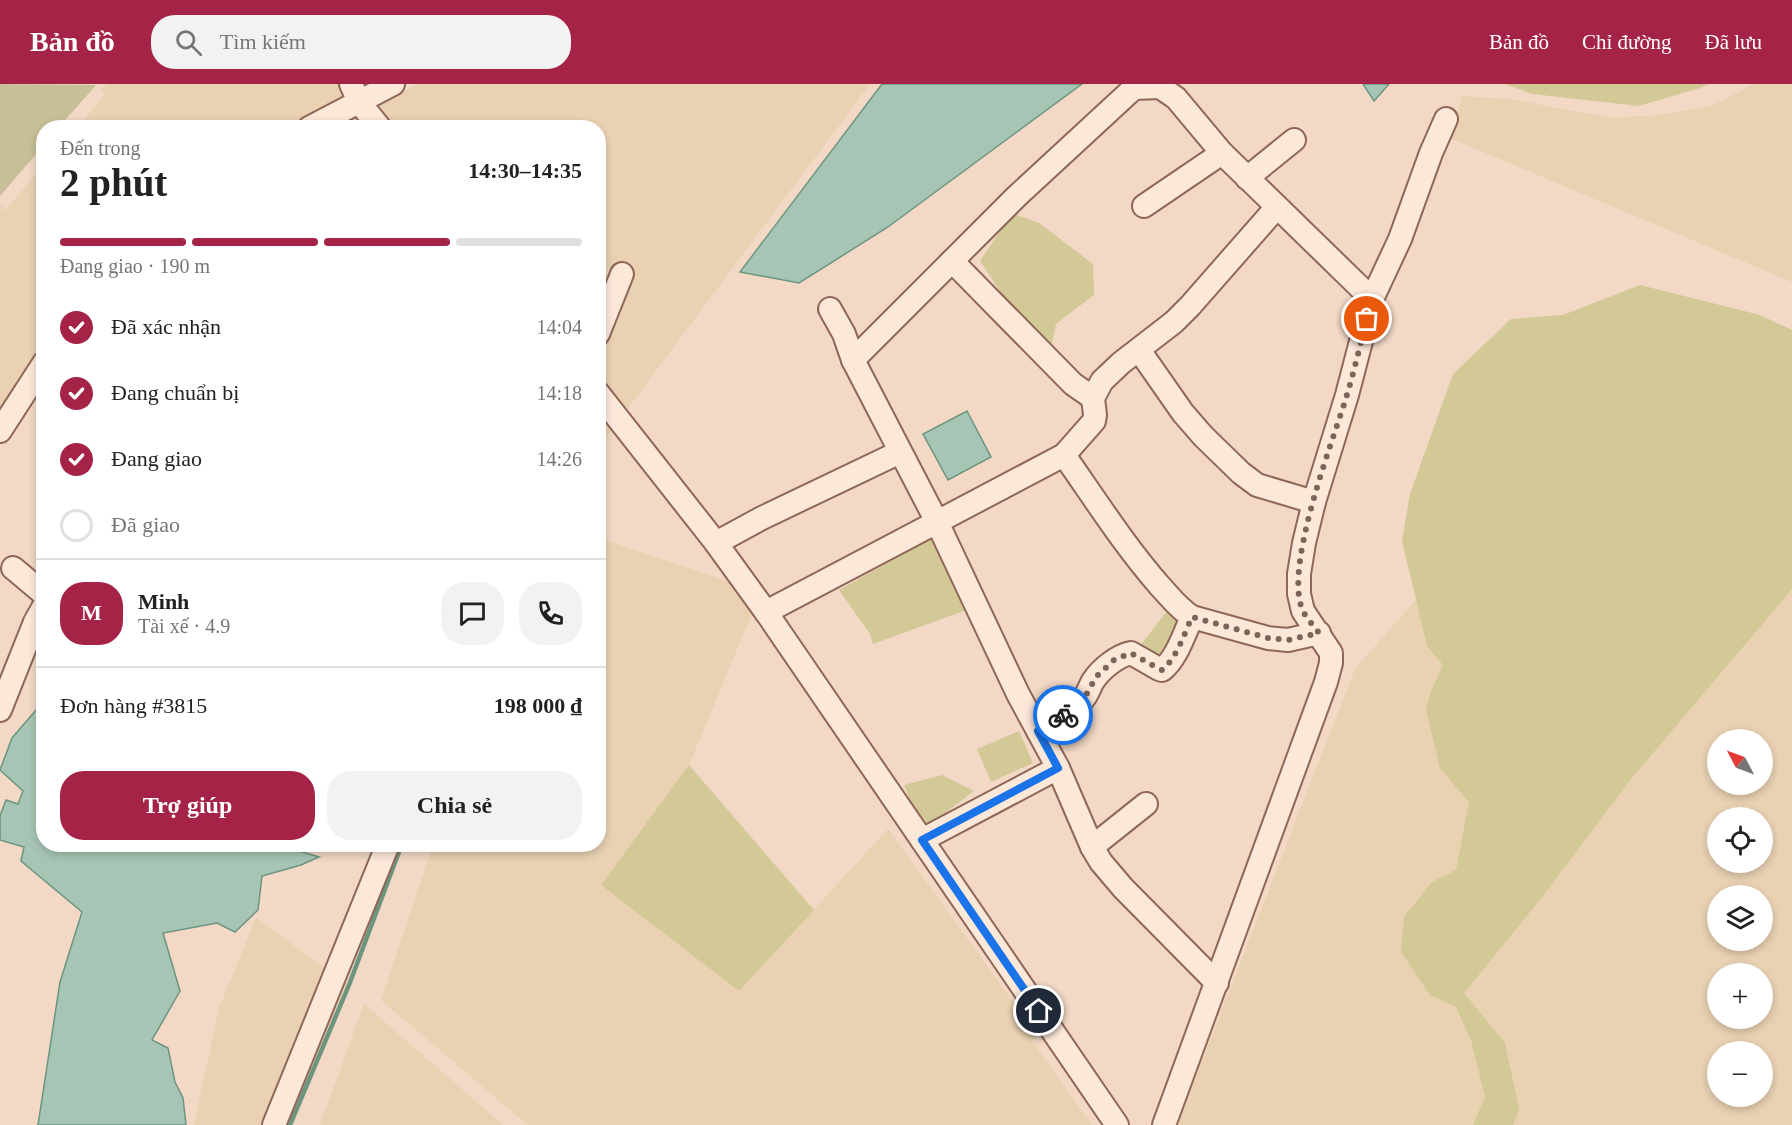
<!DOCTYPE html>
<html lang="vi">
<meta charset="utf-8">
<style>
:root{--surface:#fff;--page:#f2f2f2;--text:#222;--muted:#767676;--line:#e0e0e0;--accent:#a42347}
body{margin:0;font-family:Georgia,serif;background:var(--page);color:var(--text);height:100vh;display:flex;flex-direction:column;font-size:22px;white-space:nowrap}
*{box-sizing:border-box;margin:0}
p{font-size:20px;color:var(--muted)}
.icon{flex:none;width:33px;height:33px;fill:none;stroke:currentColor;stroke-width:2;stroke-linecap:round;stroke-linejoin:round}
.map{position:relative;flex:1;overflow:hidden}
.details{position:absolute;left:36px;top:36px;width:570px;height:732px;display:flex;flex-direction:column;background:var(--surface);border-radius:24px;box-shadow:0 3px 9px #0003}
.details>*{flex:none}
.needle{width:39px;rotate:311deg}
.controls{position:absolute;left:1707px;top:645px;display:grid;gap:12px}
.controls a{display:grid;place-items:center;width:66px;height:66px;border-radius:50%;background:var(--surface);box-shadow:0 3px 9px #0003;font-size:30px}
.pin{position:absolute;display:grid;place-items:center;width:51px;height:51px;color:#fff;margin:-26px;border:3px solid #fff;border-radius:50%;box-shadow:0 2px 6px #0007}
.courier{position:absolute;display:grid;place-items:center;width:60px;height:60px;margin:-30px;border:4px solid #1a73e8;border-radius:50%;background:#fff;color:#222;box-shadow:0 2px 8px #0007}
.summary em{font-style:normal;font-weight:800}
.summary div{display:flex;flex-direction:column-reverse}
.summary{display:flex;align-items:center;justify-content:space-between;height:102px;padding:0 24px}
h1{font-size:39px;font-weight:800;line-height:45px}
.bar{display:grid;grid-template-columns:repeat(4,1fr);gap:9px 6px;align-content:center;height:72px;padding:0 24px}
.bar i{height:8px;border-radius:4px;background:var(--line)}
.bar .on{background:var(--accent)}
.bar p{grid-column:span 4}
.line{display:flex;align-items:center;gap:15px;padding:0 24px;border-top:2px solid var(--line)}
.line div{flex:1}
.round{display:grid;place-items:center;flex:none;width:63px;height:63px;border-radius:24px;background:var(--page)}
ol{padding:0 24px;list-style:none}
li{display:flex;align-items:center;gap:18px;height:66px}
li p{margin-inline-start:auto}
li .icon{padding:6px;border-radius:50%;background:var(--accent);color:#fff;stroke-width:4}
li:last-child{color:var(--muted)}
li i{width:33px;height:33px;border:3px solid var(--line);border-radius:50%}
.action{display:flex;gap:12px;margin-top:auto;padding:12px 24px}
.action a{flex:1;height:69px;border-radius:24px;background:var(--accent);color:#fff;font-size:24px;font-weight:800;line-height:69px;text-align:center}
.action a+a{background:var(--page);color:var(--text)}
header{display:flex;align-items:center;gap:36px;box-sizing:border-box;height:84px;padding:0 30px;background:var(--accent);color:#fff}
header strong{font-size:28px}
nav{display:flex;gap:33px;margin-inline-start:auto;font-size:21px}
.search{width:420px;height:54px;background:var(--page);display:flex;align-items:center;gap:15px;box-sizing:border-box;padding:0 21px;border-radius:24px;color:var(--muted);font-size:22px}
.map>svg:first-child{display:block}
.farmland{fill:#e9d1b2;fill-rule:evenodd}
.green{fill:#d2c997}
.cemetery{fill:#c6bf97}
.water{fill:#a7c5b4;stroke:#6c9580;stroke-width:1.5}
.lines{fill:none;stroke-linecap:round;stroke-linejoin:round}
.stream{stroke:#6c9580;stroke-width:4.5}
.minor-casing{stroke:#8f6759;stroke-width:26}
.minor{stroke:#fce8d9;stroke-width:22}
.done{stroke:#7d6458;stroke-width:6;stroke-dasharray:0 10.8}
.route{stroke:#1a73e8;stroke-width:8}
</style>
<header>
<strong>Bản đồ</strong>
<div class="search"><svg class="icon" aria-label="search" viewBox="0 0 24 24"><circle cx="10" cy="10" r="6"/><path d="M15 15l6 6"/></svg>Tìm kiếm</div>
<nav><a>Bản đồ</a><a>Chỉ đường</a><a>Đã lưu</a></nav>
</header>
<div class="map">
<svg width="1792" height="1041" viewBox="0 0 1792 1041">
<rect width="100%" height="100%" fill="#f2d8c5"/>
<g class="farmland">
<polygon points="109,0 392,0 320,43 77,44 104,12 101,4"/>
<polygon points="419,0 870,0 599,363 598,44 326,44"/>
<polygon points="1754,0 1792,0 1792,198 1450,54 1462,12 1509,15 1611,34 1660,31 1713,21"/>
<polygon points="43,82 43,272 0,346 0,121 2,120 5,127"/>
<path d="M 1617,288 L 1792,435 L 1792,1041 L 1177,1041 L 1355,585 ZM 1718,656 L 1762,656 L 1762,700 L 1718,700 ZM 1718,734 L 1762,734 L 1762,778 L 1718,778 ZM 1718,812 L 1762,812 L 1762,856 L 1718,856 ZM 1718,890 L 1762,890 L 1762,934 L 1718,934 ZM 1718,968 L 1762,968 L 1762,1012 L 1718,1012 Z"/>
<polygon points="599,454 733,499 753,527 689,681 601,801 739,907 888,745 1037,951 1032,957 1092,1041 528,1041 381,916 433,761 598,760"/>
<polygon points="256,834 349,901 290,1041 194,1041 219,924"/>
<polygon points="364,920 503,1041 320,1041"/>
</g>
<g class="green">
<polygon points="1505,0 1709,0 1700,4 1639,22 1532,10"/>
<polygon points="1012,129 1039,139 1093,180 1094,211 1056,240 1048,280 980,177"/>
<polygon points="1640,201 1760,231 1792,246 1792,505 1631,695 1539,817 1464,909 1505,959 1519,1025 1513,1041 1473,1041 1485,1013 1471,956 1456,923 1430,911 1401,868 1404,833 1432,798 1456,786 1469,718 1440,684 1426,625 1431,607 1443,581 1427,562 1402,457 1410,410 1453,290 1511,235 1563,231"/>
<polygon points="932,454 969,525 873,560 870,550 839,506"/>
<polygon points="1167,527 1183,542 1161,580 1139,563"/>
<polygon points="1019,647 1033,679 991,698 977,665"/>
<polygon points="689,681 814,826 739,907 601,801"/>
<polygon points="942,691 974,707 924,745 914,727 904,701"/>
</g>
<polygon class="cemetery" points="0,0 96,1 59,43 44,44 43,62 0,112"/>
<g class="water">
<polygon points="882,0 1082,0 888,143 799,199 740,188"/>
<polygon points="1363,0 1389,0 1374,17"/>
<polygon points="967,327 991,373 948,396 923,350"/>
<polygon points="43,618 44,760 228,760 244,767 279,761 319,773 301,781 262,792 258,826 235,848 217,839 163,849 180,907 152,956 168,964 175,998 183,1014 186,1041 38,1041 60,898 82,828 21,777 24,763 0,756 0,732 6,716 18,720 23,707 0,686 12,654"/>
</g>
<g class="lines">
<polyline class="stream" points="290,1041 349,901 402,760"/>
<g class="minor-casing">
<g id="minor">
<polyline points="351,0 359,18 380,44"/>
<polyline points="309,44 393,0"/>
<polyline points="1247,94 1294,56"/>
<polyline points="1144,122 1222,69"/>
<polyline points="952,177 1073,300 1093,314"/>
<polyline points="830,225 844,250 853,276"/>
<polyline points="598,250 622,190"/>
<polyline points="1139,266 1183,329 1203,352 1241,389 1257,401 1314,418"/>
<polyline points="598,309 716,459 766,528"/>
<polyline points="0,347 44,279"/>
<path d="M 1064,371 C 1095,415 1124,461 1159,501 C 1170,513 1179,525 1192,533 L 1268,554 L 1288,556 L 1319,549"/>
<polyline points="716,459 762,434 900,368"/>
<polyline points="13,484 44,510"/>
<polyline points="0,626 35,538 44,522"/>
<path d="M 1038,647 C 1053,637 1072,628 1084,614 C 1088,609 1090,602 1093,597 C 1101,585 1117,572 1131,569 L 1159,585 L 1162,586 C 1177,574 1184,550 1192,533"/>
<polyline points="922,756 1058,684"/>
<polyline points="1092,763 1146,720"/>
<polyline points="1217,899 1123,804 1101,778 1092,763 1058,684 1018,610 937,438 1064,371 1094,337 1095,331 1093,314 1102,297 1121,279 1174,238 1190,222 1276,124"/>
<polyline points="274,1041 388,760"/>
<polyline points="1117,1041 766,528 937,438 853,276 1017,112 1134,4 1160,3 1176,14 1222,69 1372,215"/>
<polyline points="1164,1041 1326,598 1331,579 1331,569 1303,527 1299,510 1299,490 1304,459 1314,418 1347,311 1372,215 1400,155 1431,69 1446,35"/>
</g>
</g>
<use href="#minor" class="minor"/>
</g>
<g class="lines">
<path class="done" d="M 1063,631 L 1085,613 L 1096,593 L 1114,576 L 1131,569 L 1159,585 L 1162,586 C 1177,574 1184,550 1192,533 L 1268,554 L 1288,556 L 1319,549 C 1313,541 1304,532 1301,522 C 1287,476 1331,362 1346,314 C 1354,288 1360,261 1367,235"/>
<polyline class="route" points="1039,927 922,756 1058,684 1038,647 1063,631"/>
</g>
</svg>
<div class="controls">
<a><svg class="needle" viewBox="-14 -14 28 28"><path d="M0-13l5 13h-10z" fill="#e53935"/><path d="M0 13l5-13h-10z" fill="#767676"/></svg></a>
<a><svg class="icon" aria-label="locate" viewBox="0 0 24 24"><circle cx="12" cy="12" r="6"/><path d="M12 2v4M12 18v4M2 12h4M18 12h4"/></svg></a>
<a><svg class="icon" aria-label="layers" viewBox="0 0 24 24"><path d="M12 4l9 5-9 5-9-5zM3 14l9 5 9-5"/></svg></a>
<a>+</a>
<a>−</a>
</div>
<div class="pin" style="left:1367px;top:235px;background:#ea580c"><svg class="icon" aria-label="bag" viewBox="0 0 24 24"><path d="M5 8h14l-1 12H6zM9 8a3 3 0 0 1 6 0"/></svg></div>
<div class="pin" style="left:1039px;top:927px;background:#1f2937"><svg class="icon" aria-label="home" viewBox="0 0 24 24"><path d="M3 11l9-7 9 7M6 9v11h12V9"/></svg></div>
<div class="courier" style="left:1063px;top:631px"><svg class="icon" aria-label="bike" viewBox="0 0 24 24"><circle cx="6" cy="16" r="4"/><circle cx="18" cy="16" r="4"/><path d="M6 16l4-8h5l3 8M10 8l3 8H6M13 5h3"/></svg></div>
<section class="details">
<div class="summary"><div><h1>2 phút</h1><p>Đến trong</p></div><em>14:30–14:35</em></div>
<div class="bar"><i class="on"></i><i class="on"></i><i class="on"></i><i></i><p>Đang giao · 190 m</p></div>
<ol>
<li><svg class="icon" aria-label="check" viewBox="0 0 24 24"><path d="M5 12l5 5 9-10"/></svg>Đã xác nhận<p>14:04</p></li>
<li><svg class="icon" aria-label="check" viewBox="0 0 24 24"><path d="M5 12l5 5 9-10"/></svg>Đang chuẩn bị<p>14:18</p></li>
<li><svg class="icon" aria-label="check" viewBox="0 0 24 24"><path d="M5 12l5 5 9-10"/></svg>Đang giao<p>14:26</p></li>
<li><i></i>Đã giao</li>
</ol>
<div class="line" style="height:108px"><b class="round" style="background:var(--accent);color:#fff">M</b><div><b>Minh</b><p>Tài xế · 4.9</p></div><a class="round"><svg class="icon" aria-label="chat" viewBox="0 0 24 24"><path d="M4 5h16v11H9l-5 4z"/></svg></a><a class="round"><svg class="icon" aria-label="phone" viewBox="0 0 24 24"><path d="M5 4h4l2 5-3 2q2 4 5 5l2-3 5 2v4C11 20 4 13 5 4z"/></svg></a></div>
<div class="line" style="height:78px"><div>Đơn hàng #3815</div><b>198 000 ₫</b></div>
<div class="action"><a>Trợ giúp</a><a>Chia sẻ</a></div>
</section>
</div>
